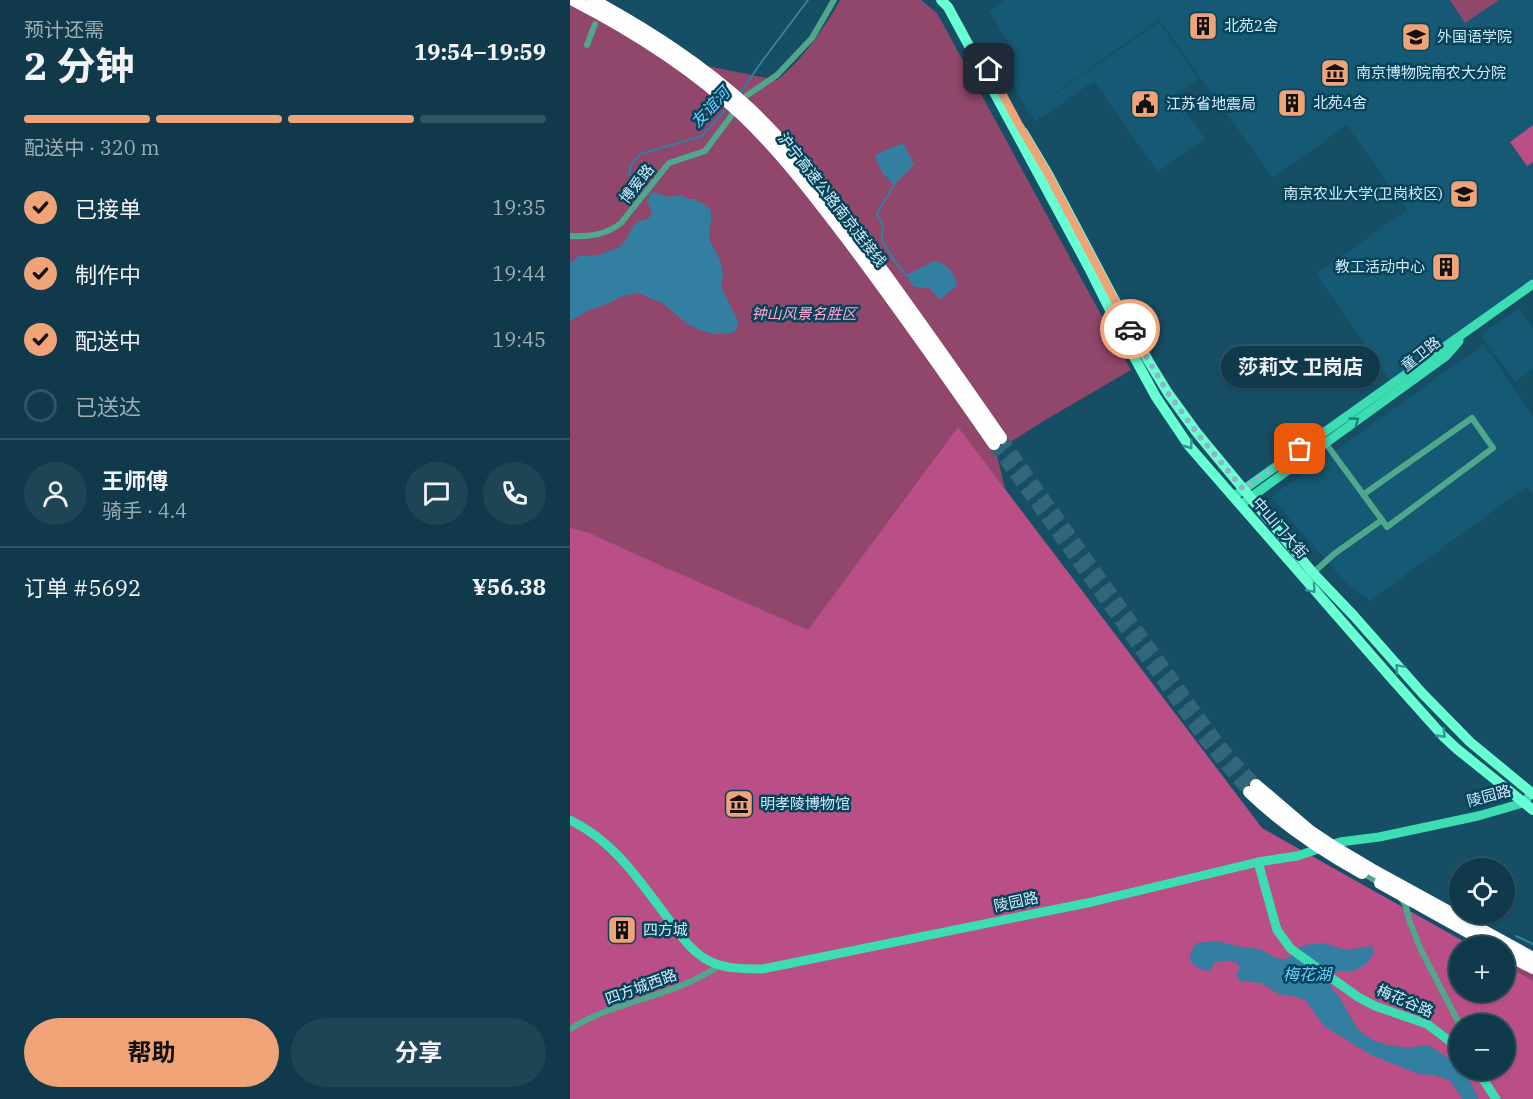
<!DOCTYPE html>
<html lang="zh">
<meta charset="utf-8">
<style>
:root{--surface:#103a4c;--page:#1e4556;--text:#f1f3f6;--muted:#9cadb5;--line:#305464;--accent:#efa377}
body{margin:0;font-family:"IBM Plex Serif","Noto Sans SC",serif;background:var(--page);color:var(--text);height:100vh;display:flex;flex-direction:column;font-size:22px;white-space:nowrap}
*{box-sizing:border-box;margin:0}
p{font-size:20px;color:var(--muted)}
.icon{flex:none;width:33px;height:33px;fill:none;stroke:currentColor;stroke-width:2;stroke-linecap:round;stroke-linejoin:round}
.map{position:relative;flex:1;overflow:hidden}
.side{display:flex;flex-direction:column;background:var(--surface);width:570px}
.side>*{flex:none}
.controls{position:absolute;left:879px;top:858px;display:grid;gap:12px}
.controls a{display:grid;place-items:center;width:66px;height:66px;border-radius:50%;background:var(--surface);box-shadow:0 2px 4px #0004,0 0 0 2px var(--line);font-size:30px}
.pin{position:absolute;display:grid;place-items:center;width:51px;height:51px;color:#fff;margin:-26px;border-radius:12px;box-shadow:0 3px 9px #0006}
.courier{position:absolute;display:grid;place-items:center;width:60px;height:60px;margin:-30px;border:4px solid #efa377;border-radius:50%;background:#fff;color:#222;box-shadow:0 2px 8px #0007}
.bubble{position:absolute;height:42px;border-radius:21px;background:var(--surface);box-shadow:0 2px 4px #0004,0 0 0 2px var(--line);font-size:20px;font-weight:700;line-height:42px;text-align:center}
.head em{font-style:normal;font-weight:700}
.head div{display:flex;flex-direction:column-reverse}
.head{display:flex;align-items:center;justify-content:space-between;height:102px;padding:0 24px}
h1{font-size:39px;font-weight:700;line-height:45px}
.bar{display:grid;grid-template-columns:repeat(4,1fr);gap:9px 6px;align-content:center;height:72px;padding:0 24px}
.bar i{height:8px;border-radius:4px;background:var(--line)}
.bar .current{background:var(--accent)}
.bar p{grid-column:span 4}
.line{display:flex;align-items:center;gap:15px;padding:0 24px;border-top:2px solid var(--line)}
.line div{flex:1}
.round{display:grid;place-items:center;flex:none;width:63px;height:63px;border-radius:32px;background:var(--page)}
ol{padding:0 24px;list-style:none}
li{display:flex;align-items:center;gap:18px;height:66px}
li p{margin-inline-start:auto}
li .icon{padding:6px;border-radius:50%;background:var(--accent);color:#111;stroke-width:4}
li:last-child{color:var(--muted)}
li i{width:33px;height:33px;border:3px solid var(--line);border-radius:50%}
.button{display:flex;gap:12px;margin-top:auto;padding:12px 24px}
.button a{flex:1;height:69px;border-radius:36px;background:var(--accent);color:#111;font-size:24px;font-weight:700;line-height:69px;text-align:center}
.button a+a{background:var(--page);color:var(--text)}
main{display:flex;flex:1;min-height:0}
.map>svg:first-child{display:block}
.built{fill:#155974}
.green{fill:#90476b;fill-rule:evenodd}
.forest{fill:#ba4e86;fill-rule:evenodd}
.water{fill:#337fa1}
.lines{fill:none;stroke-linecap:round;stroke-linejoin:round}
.stream{stroke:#337fa1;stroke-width:2}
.highway-tunnel{stroke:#32667b;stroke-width:12;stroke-dasharray:12 6;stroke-linecap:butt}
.street{stroke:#4fa78c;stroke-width:6}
.secondary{stroke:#3dddb3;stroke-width:9}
.primary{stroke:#68ffd3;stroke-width:10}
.highway{stroke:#fefefe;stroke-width:12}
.oneway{stroke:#1c817e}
.oneway2{stroke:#329890}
.done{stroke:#90b5c6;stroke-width:6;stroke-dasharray:0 10.8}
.route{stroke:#efa377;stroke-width:8}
.labels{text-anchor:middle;stroke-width:5;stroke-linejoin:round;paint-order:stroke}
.poi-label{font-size:15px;fill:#d1ecfa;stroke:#06435a;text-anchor:start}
.street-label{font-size:15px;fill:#d1ecfa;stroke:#06435a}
.park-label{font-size:15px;font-style:italic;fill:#fca8cf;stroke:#06435a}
.water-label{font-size:16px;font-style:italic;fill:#6fccf9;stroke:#06435a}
</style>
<main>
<section class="side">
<div class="head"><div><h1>2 分钟</h1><p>预计还需</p></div><em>19:54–19:59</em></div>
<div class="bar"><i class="current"></i><i class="current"></i><i class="current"></i><i></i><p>配送中 · 320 m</p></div>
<ol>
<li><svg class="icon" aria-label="check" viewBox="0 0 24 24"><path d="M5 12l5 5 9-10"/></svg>已接单<p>19:35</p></li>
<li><svg class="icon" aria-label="check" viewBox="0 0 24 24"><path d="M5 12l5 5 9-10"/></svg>制作中<p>19:44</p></li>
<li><svg class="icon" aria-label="check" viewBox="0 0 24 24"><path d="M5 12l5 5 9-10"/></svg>配送中<p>19:45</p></li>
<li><i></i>已送达</li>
</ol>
<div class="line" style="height:108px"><a class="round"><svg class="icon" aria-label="person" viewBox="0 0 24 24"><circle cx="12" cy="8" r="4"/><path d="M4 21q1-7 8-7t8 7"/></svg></a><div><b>王师傅</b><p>骑手 · 4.4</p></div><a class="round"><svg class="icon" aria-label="chat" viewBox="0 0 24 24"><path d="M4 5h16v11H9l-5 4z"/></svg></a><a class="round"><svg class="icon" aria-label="phone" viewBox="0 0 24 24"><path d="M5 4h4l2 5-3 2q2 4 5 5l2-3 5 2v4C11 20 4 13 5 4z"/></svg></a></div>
<div class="line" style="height:78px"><div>订单 #5692</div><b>¥56.38</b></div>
<div class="button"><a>帮助</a><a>分享</a></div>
</section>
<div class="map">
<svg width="963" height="1099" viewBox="0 0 963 1099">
<rect width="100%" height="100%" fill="#164e65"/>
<g class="built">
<polygon points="435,0 963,0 963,279 821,381 746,274 837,210 777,125 703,178 589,20 458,112 434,70 447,56 419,11"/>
<polygon points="589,22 628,79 604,95 635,139 588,172 524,81 466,121 459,112"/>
<polygon points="949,308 963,328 963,369 945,382 911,335"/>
<polygon points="914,344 963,417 963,492 956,487 800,601 774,581 701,497"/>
</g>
<g class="green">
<path d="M 270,0 L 351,0 L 367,13 L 561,370 L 477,419 L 426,451 L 435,489 L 232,666 L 890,946 L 890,992 L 934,992 L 935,961 L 963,973 L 963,1099 L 0,1099 L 0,3 L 102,59 L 207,80 C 229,64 257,25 270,0 ZM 890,1024 L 934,1024 L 934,1070 L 890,1070 Z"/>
<polygon points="880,0 929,0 895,23"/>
</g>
<g class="forest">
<polygon points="963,125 963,162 957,166 940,142"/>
<path d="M 388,427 L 692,828 L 902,946 L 890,946 L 890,992 L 934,992 L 935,965 L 963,981 L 963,1099 L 0,1099 L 0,528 L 19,533 L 92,566 L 238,630 ZM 890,1024 L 934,1024 L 934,1070 L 890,1070 Z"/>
</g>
<g class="water">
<polygon points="334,144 344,165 324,185 311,171 305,155 325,146"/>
<polygon points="84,192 99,197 111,195 118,199 125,199 132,203 141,210 141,222 139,232 140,241 150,260 153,275 151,287 168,321 168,327 164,332 155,334 144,334 130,330 117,324 94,304 68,293 53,296 37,304 17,311 0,321 0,263 9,256 29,255 50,247 56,240 63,226 69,221 78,219 82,214 77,200"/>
<path d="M 364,261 C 376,262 385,273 387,285 L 370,300 L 359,288 L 344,287 L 336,275 Z"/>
<path d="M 646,941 L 671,947 L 690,949 L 706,958 L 715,959 L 723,955 L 729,948 L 735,945 L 753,943 L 776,950 L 802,946 L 804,954 L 795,965 L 783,971 L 766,971 C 756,987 760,985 770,998 C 777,1008 781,1021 789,1030 C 801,1043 824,1048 841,1047 C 847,1047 853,1045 859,1045 L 888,1065 L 890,1070 L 892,1070 C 900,1078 903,1089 909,1099 L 893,1099 L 879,1080 L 864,1075 L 849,1074 L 821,1063 L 801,1055 L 754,1026 L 736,1001 L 727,997 L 708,994 L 692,983 L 670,981 L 666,975 L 670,968 L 666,962 C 657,960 651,960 643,964 L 642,969 L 638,971 C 630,969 625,967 620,960 L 621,951 L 626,943 Z"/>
</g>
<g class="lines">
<g class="stream">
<polyline points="170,93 193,60 238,0"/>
<polyline points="324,185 307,213 313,226 312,240 323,259 336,275"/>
<polyline points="81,195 68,186 59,174 61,165 70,154 115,141 131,137 157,108"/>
<polyline points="946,936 963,944"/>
</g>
<g class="highway-tunnel">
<polyline points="431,438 642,735 663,761 686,785"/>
<polyline points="424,444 635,740 679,792"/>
</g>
<g class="street">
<polyline points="17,45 25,24"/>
<path d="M 0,236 C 19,237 36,235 51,223 L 99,163 L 135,151 L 176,96 L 207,75 L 242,38 L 264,0"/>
<polyline points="754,441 812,520"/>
<polyline points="743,573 764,554 812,520 817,527 923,448 902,418 794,494"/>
<polyline points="791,872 811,884"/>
<polyline points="831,898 836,906 839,920 851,950 890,1025"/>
<path d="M 0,1029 C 46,1000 105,997 150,965"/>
</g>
<g class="secondary">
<polyline points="663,497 963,284"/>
<polyline points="670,505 876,356 889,341"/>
<path d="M 0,820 C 43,841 66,876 94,913 C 106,929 117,947 134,958 C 150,969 173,969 192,969 L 522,902 L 688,862 L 727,856 L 770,842 L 809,837 L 908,816 L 953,803 L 962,793"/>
<polyline points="688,862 707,930 721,949 788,997 805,1006 857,1024 890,1049"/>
<polyline points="907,1070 926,1099"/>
</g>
<g class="primary">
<polyline points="371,0 378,7 391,31 519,268 557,344 586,397 619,446 823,680 873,736 887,749 963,810"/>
<polyline points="453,132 478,174 542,295 579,362 598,393 627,433 743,573 784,616 852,693 900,742 963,794"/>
</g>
<g class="highway">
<path d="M 3,0 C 63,31 122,68 172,115 C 212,153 245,197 278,240 C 328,307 376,375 424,444"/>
<path d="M 23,0 C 79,31 133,65 180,109 C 225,152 263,202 299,252 C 344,313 388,376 431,438"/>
<polyline points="686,785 740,831 764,847 801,869 963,958"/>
<path d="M 679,792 C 713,825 751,850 792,873"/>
<polyline points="810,883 923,946"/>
<polyline points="934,953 963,968"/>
</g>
</g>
<defs><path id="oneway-chevron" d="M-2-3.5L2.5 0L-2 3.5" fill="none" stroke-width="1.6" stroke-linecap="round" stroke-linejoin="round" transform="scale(1.5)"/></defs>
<use class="oneway" href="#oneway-chevron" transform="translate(785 421) rotate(-36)"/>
<g class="oneway2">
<use href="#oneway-chevron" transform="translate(619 445) rotate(53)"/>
<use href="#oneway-chevron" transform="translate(742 589) rotate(49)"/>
<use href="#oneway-chevron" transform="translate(829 668) rotate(-131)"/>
<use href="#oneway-chevron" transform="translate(872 734) rotate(46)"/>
</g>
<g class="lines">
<polyline class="done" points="560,329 598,393 627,433 673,489 730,449"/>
<polyline class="route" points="419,69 448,123 478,174 560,329"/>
</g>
<defs>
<g id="building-square" transform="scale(1.5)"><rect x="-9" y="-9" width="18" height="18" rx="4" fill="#efa377" stroke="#06435a"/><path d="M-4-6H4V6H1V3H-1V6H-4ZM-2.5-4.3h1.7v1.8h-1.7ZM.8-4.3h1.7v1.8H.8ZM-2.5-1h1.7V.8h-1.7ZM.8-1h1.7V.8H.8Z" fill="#111"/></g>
<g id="university-square" transform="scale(1.5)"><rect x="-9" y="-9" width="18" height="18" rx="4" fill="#efa377" stroke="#06435a"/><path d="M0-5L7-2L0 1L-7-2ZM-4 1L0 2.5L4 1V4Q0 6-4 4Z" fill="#111"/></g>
<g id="museum-square" transform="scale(1.5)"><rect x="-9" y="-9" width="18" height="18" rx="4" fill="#efa377" stroke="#06435a"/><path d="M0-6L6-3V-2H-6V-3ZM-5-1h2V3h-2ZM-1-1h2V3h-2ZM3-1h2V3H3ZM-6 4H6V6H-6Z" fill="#111"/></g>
<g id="civic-square" transform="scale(1.5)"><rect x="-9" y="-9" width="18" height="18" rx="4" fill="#efa377" stroke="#06435a"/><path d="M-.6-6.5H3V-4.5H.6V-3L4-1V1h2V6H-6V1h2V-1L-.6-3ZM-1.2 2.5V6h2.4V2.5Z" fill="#111"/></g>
</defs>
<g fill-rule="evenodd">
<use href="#building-square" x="633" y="26"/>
<use href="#university-square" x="846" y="37"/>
<use href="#museum-square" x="765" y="73"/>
<use href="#building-square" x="722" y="103"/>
<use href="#civic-square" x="575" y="104"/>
<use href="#university-square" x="894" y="194"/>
<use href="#building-square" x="876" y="267"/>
<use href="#museum-square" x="169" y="804"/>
<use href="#building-square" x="52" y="930"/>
</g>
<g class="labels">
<g class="poi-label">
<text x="654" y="31">北苑2舍</text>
<text x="867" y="42">外国语学院</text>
<text x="786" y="78">南京博物院南农大分院</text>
<text x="743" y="108">北苑4舍</text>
<text x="596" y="109">江苏省地震局</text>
<text x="873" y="199" text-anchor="end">南京农业大学(卫岗校区)</text>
<text x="855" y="272" text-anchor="end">教工活动中心</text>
<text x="190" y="809">明孝陵博物馆</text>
<text x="73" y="935">四方城</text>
</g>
<g class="street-label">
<text transform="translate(67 184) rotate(-52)" y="5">博爱路</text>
<text transform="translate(262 200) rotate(52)" y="5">沪宁高速公路南京连接线</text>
<text transform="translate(851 354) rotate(-38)" y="5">童卫路</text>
<text transform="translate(710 528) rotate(49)" y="5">中山门大街</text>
<text transform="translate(919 796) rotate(-15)" y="5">陵园路</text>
<text transform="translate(446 902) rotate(-12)" y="5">陵园路</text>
<text transform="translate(71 987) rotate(-20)" y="5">四方城西路</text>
<text transform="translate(835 1001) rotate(23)" y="5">梅花谷路</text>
</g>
<g class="park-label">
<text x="234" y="319">钟山风景名胜区</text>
</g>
<g class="water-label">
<text transform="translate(140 107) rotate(-47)" y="6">友谊河</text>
<text x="737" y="980">梅花湖</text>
</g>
</g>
</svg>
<div class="controls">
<a><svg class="icon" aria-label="locate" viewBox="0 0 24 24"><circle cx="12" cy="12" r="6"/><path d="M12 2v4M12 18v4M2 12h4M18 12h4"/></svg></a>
<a>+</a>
<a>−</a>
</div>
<div class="pin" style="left:730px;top:449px;background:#ea580c"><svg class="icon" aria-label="bag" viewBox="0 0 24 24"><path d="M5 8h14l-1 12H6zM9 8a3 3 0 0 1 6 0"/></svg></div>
<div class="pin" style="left:419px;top:69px;background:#1f2937"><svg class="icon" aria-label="home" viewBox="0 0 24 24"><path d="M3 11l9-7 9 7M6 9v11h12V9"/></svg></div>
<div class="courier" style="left:560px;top:329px"><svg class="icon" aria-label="car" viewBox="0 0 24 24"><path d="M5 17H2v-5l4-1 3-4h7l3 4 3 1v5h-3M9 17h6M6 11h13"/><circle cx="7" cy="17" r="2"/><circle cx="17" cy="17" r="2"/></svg></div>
<div class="bubble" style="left:651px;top:346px;width:159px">莎莉文 卫岗店</div>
</div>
</main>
